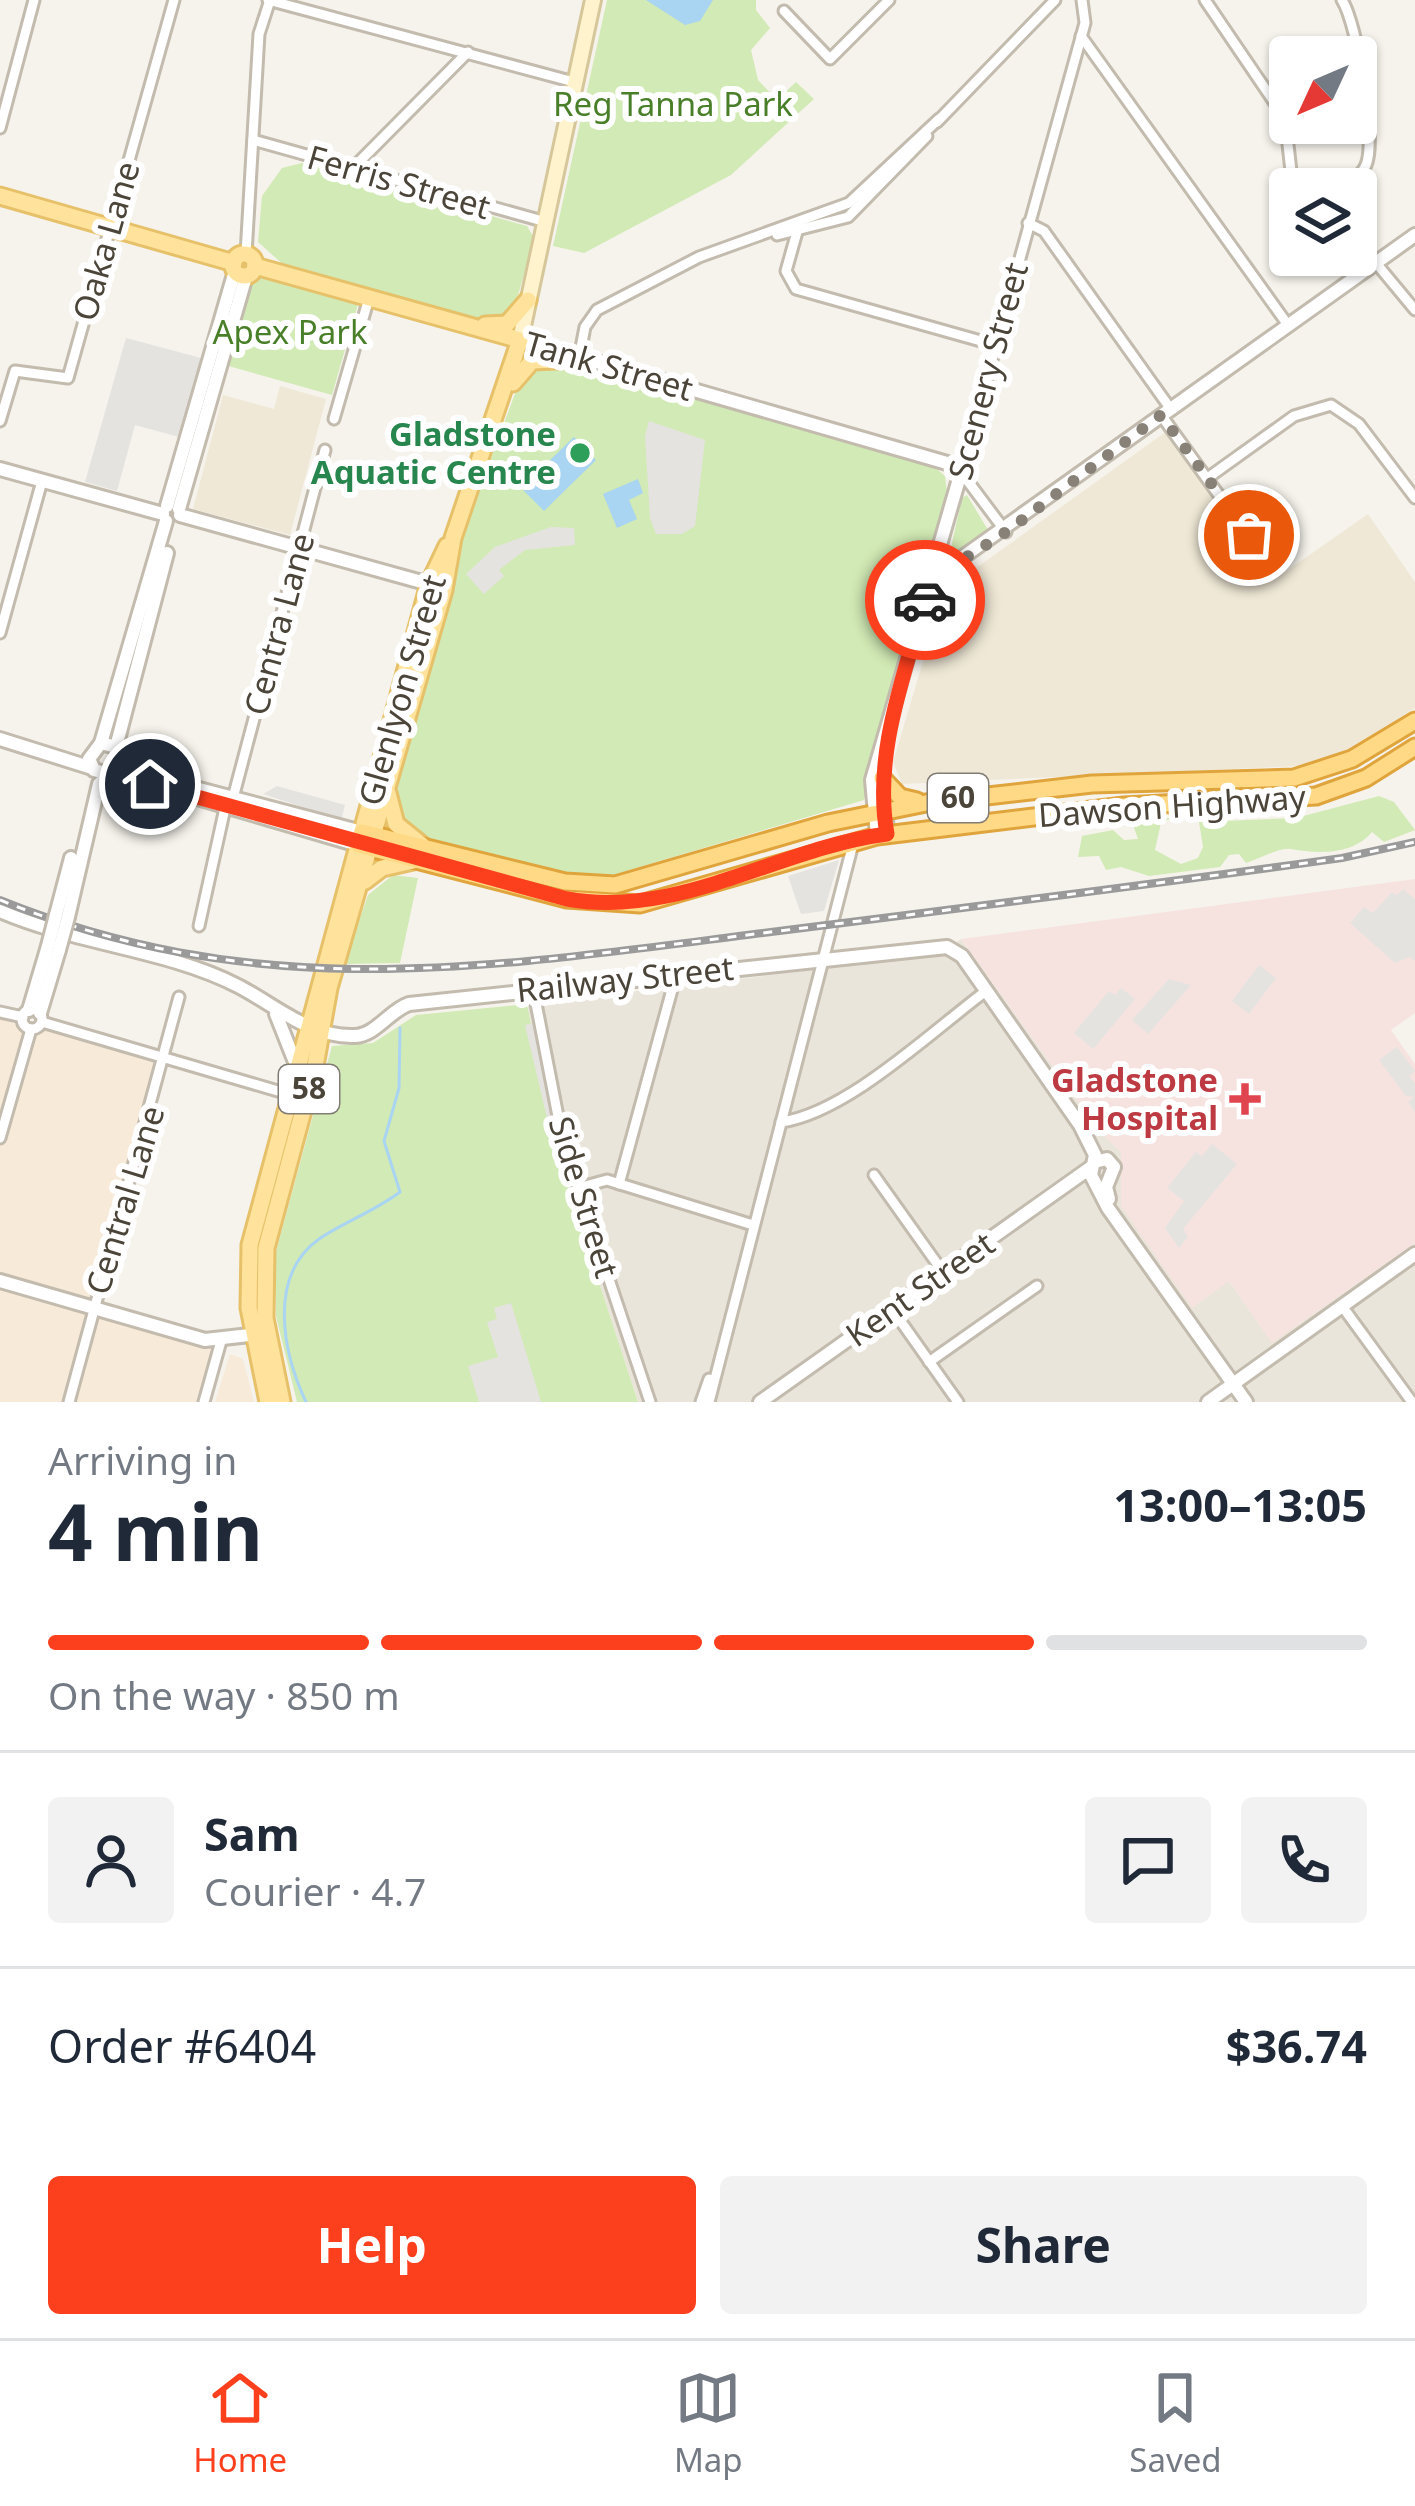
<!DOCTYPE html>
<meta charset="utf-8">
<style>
:root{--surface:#fff;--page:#f2f2f3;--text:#1f2937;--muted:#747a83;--line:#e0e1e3;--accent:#fc3f1d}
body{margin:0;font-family:"Noto Sans",sans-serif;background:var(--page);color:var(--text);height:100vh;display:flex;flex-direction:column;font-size:45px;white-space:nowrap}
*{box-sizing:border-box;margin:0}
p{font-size:39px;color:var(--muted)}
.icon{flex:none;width:66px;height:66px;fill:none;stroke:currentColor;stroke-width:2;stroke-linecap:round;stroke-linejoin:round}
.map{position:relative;height:1402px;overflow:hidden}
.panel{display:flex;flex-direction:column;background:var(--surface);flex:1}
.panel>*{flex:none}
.needle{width:78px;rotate:226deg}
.tools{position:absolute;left:1269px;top:36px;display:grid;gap:24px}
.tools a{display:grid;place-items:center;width:108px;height:108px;border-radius:12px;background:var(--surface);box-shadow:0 3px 9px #0004;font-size:60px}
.pin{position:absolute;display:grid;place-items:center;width:102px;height:102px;color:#fff;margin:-51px;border:6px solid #fff;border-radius:50%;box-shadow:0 3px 12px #0007}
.courier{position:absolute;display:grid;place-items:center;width:120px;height:120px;margin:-60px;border:9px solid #fc3f1d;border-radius:50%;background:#fff;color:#222;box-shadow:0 3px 15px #0007}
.summary em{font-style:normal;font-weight:700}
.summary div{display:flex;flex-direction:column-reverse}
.summary{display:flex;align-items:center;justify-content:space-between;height:204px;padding:0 48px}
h1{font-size:78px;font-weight:700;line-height:90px}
.bar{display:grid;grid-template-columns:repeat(4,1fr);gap:18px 12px;align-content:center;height:144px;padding:0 48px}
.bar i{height:15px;border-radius:9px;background:var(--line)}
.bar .on{background:var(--accent)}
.bar p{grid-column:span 4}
.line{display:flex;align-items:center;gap:30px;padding:0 48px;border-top:3px solid var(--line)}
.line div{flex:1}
.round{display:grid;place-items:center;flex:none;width:126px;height:126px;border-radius:12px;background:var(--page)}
.primary-button{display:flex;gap:24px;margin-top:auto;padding:24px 48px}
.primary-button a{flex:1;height:138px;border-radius:12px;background:var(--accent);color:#fff;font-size:48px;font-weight:700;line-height:138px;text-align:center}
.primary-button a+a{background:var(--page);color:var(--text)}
.tabs{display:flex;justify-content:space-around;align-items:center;height:168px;border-top:3px solid var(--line);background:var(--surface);font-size:33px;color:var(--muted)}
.tabs a{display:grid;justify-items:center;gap:6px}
.tabs .on{color:var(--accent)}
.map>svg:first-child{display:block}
.residential{fill:#eae5da}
.commercial{fill:#f7ead8}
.education{fill:#efe8d6}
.medical{fill:#f6e3e0}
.green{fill:#d2eab5}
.parking{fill:#e5e3e0}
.water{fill:#a9d4f2}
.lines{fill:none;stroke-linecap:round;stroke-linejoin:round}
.stream{stroke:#a9d4f2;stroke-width:3}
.minor-casing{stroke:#c2bbae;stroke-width:15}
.tertiary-casing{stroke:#c2bbae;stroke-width:18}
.secondary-casing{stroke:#d6c79b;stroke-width:20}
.primary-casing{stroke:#e6c16a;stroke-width:21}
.trunk-casing{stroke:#e0a43c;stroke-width:21}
.minor{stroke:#fff;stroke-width:9}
.tertiary{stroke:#fff;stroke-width:12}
.secondary{stroke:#fff3cd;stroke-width:14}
.primary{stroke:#ffe39c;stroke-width:15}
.trunk{stroke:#ffd985;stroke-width:15}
.rail-casing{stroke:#9a9a9a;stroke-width:8}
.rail{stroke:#fff;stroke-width:3;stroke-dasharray:9;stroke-linecap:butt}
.tertiary-bridge-casing{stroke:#c2bbae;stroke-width:18;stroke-linecap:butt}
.tertiary-bridge{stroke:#fff;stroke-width:12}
.done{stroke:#878178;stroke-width:12;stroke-dasharray:0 21.6}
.route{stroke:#fc3f1d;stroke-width:15}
.leisure-dot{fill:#2e9e5b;stroke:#fff;stroke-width:4.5}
.health-dot{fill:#e0444e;stroke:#fff;stroke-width:4.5}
.labels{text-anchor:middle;stroke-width:12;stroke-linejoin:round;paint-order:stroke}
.shield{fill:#fff;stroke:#817c74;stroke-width:3}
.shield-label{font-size:30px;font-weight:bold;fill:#4b4439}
.park-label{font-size:33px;fill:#4a7f2a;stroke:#fff}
.street-label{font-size:33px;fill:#4b4439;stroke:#fff}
.leisure-label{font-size:33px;font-weight:bold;fill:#27864d;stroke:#fff;text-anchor:end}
.health-label{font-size:33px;font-weight:bold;fill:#be3a42;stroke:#fff;text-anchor:end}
</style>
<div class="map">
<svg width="1415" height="1402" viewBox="0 0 1415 1402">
<rect width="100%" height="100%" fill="#f6f3ec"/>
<polygon class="residential" points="961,939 1101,1133 1121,1152 1122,1173 1228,1280 1272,1342 1415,1243 1415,1402 638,1402 556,1151 527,1004 940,955"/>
<g class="commercial">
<polygon points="0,1018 26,1027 51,1025 165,1057 93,1307 221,1341 204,1402 0,1402"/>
<polygon points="230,1354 243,1359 254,1402 215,1402"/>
</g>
<g class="education">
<polygon points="280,386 326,399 290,535 193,509 223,395 274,409"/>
<polygon points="1167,431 1275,579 1368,514 1415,582 1415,708 1346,752 1299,766 902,784 893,762 944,591"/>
</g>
<polygon class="medical" points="1415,879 1415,1013 1391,1030 1415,1064 1415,1243 1272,1343 1229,1281 1192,1308 1121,1206 1121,1152 1101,1133 961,939"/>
<g class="green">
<polygon points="607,0 756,0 756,10 770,28 751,50 758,80 777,100 796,82 814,99 731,175 584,253 553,246"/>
<polygon points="302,163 527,226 534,238 514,310 488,321 287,268 258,242 262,196 282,168"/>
<polygon points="261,273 358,304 332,395 225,365 245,293"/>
<polygon points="572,362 931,464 945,476 947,492 864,800 613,875 556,872 417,836 402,821 397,786 463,534 523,372 533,365"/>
<polygon points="967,495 988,530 948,561 962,498"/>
<path d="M 1379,796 L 1394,802 L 1415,830 L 1384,842 L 1372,832 C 1353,855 1318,854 1291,849 C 1281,847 1258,859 1246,863 L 1239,854 L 1229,855 L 1220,867 L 1149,876 L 1121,867 L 1106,870 L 1099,856 L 1078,857 L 1082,836 L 1113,830 L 1124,840 L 1138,839 L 1133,825 L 1174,817 L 1161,823 L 1155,850 L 1181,864 L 1198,858 L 1203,847 L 1199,822 L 1296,818 Z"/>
<polygon points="393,875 418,878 400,963 344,964 368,895"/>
<polygon points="527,1004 556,1151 638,1402 297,1402 276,1316 275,1255 332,1046 373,1043 416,1015"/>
</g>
<g class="parking">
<polygon points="126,338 201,358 179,437 135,425 117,491 85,482"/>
<polygon points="649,421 705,440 695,526 682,534 656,534 650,518 645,436"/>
<polygon points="551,527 574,528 575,545 525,550 499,570 504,576 484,594 466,574 495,547"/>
<polygon points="277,786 345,805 341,820 263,794"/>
<polygon points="839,860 824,911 801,914 788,876"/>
<polygon points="1403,889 1415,899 1415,961 1409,957 1395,963 1350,923 1364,907 1373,913 1392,892 1397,895"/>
<polygon points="1259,965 1276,978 1249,1014 1232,1001"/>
<polygon points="1169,979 1191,985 1148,1034 1132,1020"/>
<polygon points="1121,988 1135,999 1093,1049 1074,1033 1109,991 1115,995"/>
<polygon points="539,1022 571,1169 560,1173 525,1025"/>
<polygon points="1397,1047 1415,1071 1409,1076 1415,1083 1415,1112 1408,1102 1414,1097 1406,1096 1379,1060"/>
<polygon points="1212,1144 1237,1164 1183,1229 1188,1237 1179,1248 1165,1228 1184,1201 1167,1188 1196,1152 1202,1156"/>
<polygon points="511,1303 541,1402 479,1402 468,1366 498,1357 487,1322 497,1319 494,1308"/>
</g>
<g class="water">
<polygon points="646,0 713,0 700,21 685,25"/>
<polygon points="574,437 596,460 544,511 521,488"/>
<polygon points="638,479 643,493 629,500 637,519 617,528 603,494"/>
</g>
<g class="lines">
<path class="stream" d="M 306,1402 C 283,1353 267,1276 319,1239 C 344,1222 375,1211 400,1192 L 384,1141 L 399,1088 L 400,1028"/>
<g class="minor-casing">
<g id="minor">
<polyline points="268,0 574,82"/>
<polyline points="1205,0 1285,118 1293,189"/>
<polyline points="784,11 830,59 889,0"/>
<polyline points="1081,36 1288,325"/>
<polyline points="937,122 1055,0"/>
<polyline points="0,128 34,0"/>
<polyline points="253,140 546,222"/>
<polyline points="351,170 468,52"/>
<path d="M 1338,189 C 1348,183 1361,177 1366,165 C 1377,140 1357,23 1342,0"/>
<polyline points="1028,223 1044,231 1170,408"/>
<polyline points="797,232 786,271 796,289 995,345"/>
<polyline points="777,235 848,217 927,136"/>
<polyline points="246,254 259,34 270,0"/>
<polyline points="1341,255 1357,277"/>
<polyline points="1376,263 1415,310"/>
<polyline points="579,358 585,327 597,310 699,257 849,203 939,119"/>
<polyline points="1161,415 1268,563"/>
<polyline points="334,419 369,298"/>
<polyline points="0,421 15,371 68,378 174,0"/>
<polyline points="471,437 488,447"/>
<polyline points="1209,477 1294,416 1331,405 1359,424 1415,498"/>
<polyline points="1006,532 961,472 1085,23 1082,0"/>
<polyline points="0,633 42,481"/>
<polyline points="233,798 325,450"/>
<polyline points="199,926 225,808"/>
<polyline points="533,988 563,1142 650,1402"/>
<circle cx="32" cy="1019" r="10"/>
<polyline points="0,1012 23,1017"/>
<polyline points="42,1022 295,1096"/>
<path d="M 781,1122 C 847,1113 932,1031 986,991"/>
<polyline points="0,1138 31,1029"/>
<polyline points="874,1175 943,1272"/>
<polyline points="619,1184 676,975"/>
<polyline points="578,1188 607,1180 753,1225"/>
<polyline points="1342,1306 1412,1402"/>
<polyline points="892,1309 958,1402"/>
<polyline points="929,1362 1037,1286"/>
<polyline points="69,1402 179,997"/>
<polyline points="204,1402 221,1341"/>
<polyline points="701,1402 709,1379"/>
<polyline points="709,1402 854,840"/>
</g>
</g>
<g class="tertiary-casing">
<g id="tertiary">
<polyline points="520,340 947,463 961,472 872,780 877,836"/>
<polyline points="0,469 163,514"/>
<polyline points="167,506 235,271"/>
<polyline points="179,509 246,276"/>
<polyline points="180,515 429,584"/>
<polyline points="932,579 1415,235"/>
<polyline points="0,739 92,768"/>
<polyline points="101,743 166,521"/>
<polyline points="116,747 167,553"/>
<polyline points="121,755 146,775 362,832"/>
<polyline points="883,772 887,834"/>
<polyline points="112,773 358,845"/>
<path d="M 0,911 C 76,944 166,949 238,986 C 275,1005 310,1038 355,1036 C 376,1035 389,1011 409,1004 L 947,947 L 962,956 L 1080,1125 L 1095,1155 L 1091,1175 L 1108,1208 L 1246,1402"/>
<polyline points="56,915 71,858"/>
<polyline points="68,917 99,784 121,763 116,747 101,743 89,759 94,770 108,774"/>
<polyline points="29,1010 48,946"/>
<polyline points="40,1013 59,950"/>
<polyline points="276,1014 297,1067"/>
<polyline points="1094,1162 1107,1159 1114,1167 1106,1187 1109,1199"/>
<polyline points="0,1281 205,1340 259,1334"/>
<polyline points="760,1402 1090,1168"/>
<polyline points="1208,1402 1415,1254"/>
</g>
</g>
<g class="secondary-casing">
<polyline id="secondary" points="520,340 593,0"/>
</g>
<g class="primary-casing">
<g id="primary">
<polyline points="0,196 234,263"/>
<circle cx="244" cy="265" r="11"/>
<polyline points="255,266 520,340 453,538 444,590 329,988 315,1066 266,1248 265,1318 282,1402"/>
<polyline points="485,325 507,324 528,300"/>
<polyline points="513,383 532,361 579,359"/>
<polyline points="388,793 396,824 422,845"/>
<polyline points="365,881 382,868 413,861"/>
<polyline points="268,1402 249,1308 250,1245 429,584 447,546"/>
</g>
</g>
<g class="trunk-casing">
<g id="trunk">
<polyline points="882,778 900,797 917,801"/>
<polyline points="362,832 565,882 615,885 828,823 926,803 1092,784 1294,778 1352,759 1415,721"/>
<polyline points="358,845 567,899 640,904 877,836 1124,806 1316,796 1366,778 1415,747"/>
</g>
</g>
<use href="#minor" class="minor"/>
<use href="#tertiary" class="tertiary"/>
<use href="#secondary" class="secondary"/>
<use href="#primary" class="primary"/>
<use href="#trunk" class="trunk"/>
<g class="rail-casing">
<path id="rail" d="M 0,900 C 264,1006 491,967 763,933 C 956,909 1149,885 1342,858 L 1415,842"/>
</g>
<use href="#rail" class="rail"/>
<g class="tertiary-bridge-casing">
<g id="tertiary-bridge">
<polyline points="48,946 56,915"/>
<polyline points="59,950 68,917"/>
</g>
</g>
<use href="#tertiary-bridge" class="tertiary-bridge"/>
</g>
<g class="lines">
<polyline class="done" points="925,600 931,580 1006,532 1161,415 1249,535"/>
<path class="route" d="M 150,784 L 567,899 C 679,919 778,848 887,834 C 873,755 904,677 925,600"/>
</g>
<circle class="leisure-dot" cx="580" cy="453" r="12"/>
<path class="health-dot" d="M1239 1081h12v12h12v12h-12v12h-12v-12h-12v-12h12z"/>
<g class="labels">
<g class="shield">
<rect x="928" y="774" width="60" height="48" rx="9"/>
<rect x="279" y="1065" width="60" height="48" rx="9"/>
</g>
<g class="shield-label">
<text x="958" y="808">60</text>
<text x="309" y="1099">58</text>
</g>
<g class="park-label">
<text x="673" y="116">Reg Tanna Park</text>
<text x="290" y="344">Apex Park</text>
</g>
<g class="street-label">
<text transform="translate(399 182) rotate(16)" y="12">Ferris Street</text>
<text transform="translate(106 241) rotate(-74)" y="12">Oaka Lane</text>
<text transform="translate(609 366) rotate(16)" y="12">Tank Street</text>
<text transform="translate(988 371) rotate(-75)" y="12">Scenery Street</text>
<text transform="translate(279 624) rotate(-75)" y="12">Centra Lane</text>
<text transform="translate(402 690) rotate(-74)" y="12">Glenlyon Street</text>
<text transform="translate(1172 806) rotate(-4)" y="12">Dawson Highway</text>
<text transform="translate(625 979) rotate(-6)" y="12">Railway Street</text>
<text transform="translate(584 1197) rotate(73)" y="12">Side Street</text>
<text transform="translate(125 1200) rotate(-73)" y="12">Central Lane</text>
<text transform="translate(920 1289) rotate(-35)" y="12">Kent Street</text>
</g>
<g class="leisure-label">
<text x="556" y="446">Gladstone<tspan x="556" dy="38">Aquatic Centre</tspan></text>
</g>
<g class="health-label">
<text x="1218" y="1092">Gladstone<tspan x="1218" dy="38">Hospital</tspan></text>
</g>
</g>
</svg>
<div class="tools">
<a><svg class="needle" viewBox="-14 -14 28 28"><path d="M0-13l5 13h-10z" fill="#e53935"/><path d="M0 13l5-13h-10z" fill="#747a83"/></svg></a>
<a><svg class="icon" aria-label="layers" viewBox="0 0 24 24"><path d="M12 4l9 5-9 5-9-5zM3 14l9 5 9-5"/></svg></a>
</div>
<div class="pin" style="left:1249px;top:535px;background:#ea580c"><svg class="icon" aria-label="bag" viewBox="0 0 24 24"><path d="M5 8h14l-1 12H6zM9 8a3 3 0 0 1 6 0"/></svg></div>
<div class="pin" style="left:150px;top:784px;background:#1f2937"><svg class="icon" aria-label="home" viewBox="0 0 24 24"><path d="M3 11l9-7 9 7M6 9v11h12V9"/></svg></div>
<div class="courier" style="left:925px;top:600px"><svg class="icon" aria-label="car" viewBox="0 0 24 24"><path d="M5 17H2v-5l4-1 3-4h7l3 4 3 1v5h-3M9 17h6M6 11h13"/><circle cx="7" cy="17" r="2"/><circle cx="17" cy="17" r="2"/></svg></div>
</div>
<section class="panel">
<div class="summary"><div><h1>4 min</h1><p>Arriving in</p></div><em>13:00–13:05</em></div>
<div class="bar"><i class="on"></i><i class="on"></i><i class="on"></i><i></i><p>On the way · 850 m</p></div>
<div class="line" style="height:216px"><a class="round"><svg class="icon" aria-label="person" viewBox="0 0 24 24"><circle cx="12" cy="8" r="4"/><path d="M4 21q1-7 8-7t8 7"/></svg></a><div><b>Sam</b><p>Courier · 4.7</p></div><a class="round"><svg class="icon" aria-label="chat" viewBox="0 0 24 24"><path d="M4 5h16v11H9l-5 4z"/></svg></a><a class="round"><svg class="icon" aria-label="phone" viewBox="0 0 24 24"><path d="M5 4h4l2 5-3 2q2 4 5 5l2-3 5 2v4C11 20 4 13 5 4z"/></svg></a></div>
<div class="line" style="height:156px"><div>Order #6404</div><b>$36.74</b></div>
<div class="primary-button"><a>Help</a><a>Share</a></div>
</section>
<nav class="tabs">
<a class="on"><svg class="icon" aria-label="home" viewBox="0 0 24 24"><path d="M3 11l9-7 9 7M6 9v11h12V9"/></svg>Home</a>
<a><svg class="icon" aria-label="map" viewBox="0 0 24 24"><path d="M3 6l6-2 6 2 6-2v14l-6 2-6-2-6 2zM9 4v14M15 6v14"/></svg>Map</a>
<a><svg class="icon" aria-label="saved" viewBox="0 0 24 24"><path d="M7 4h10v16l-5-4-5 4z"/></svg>Saved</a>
</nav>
